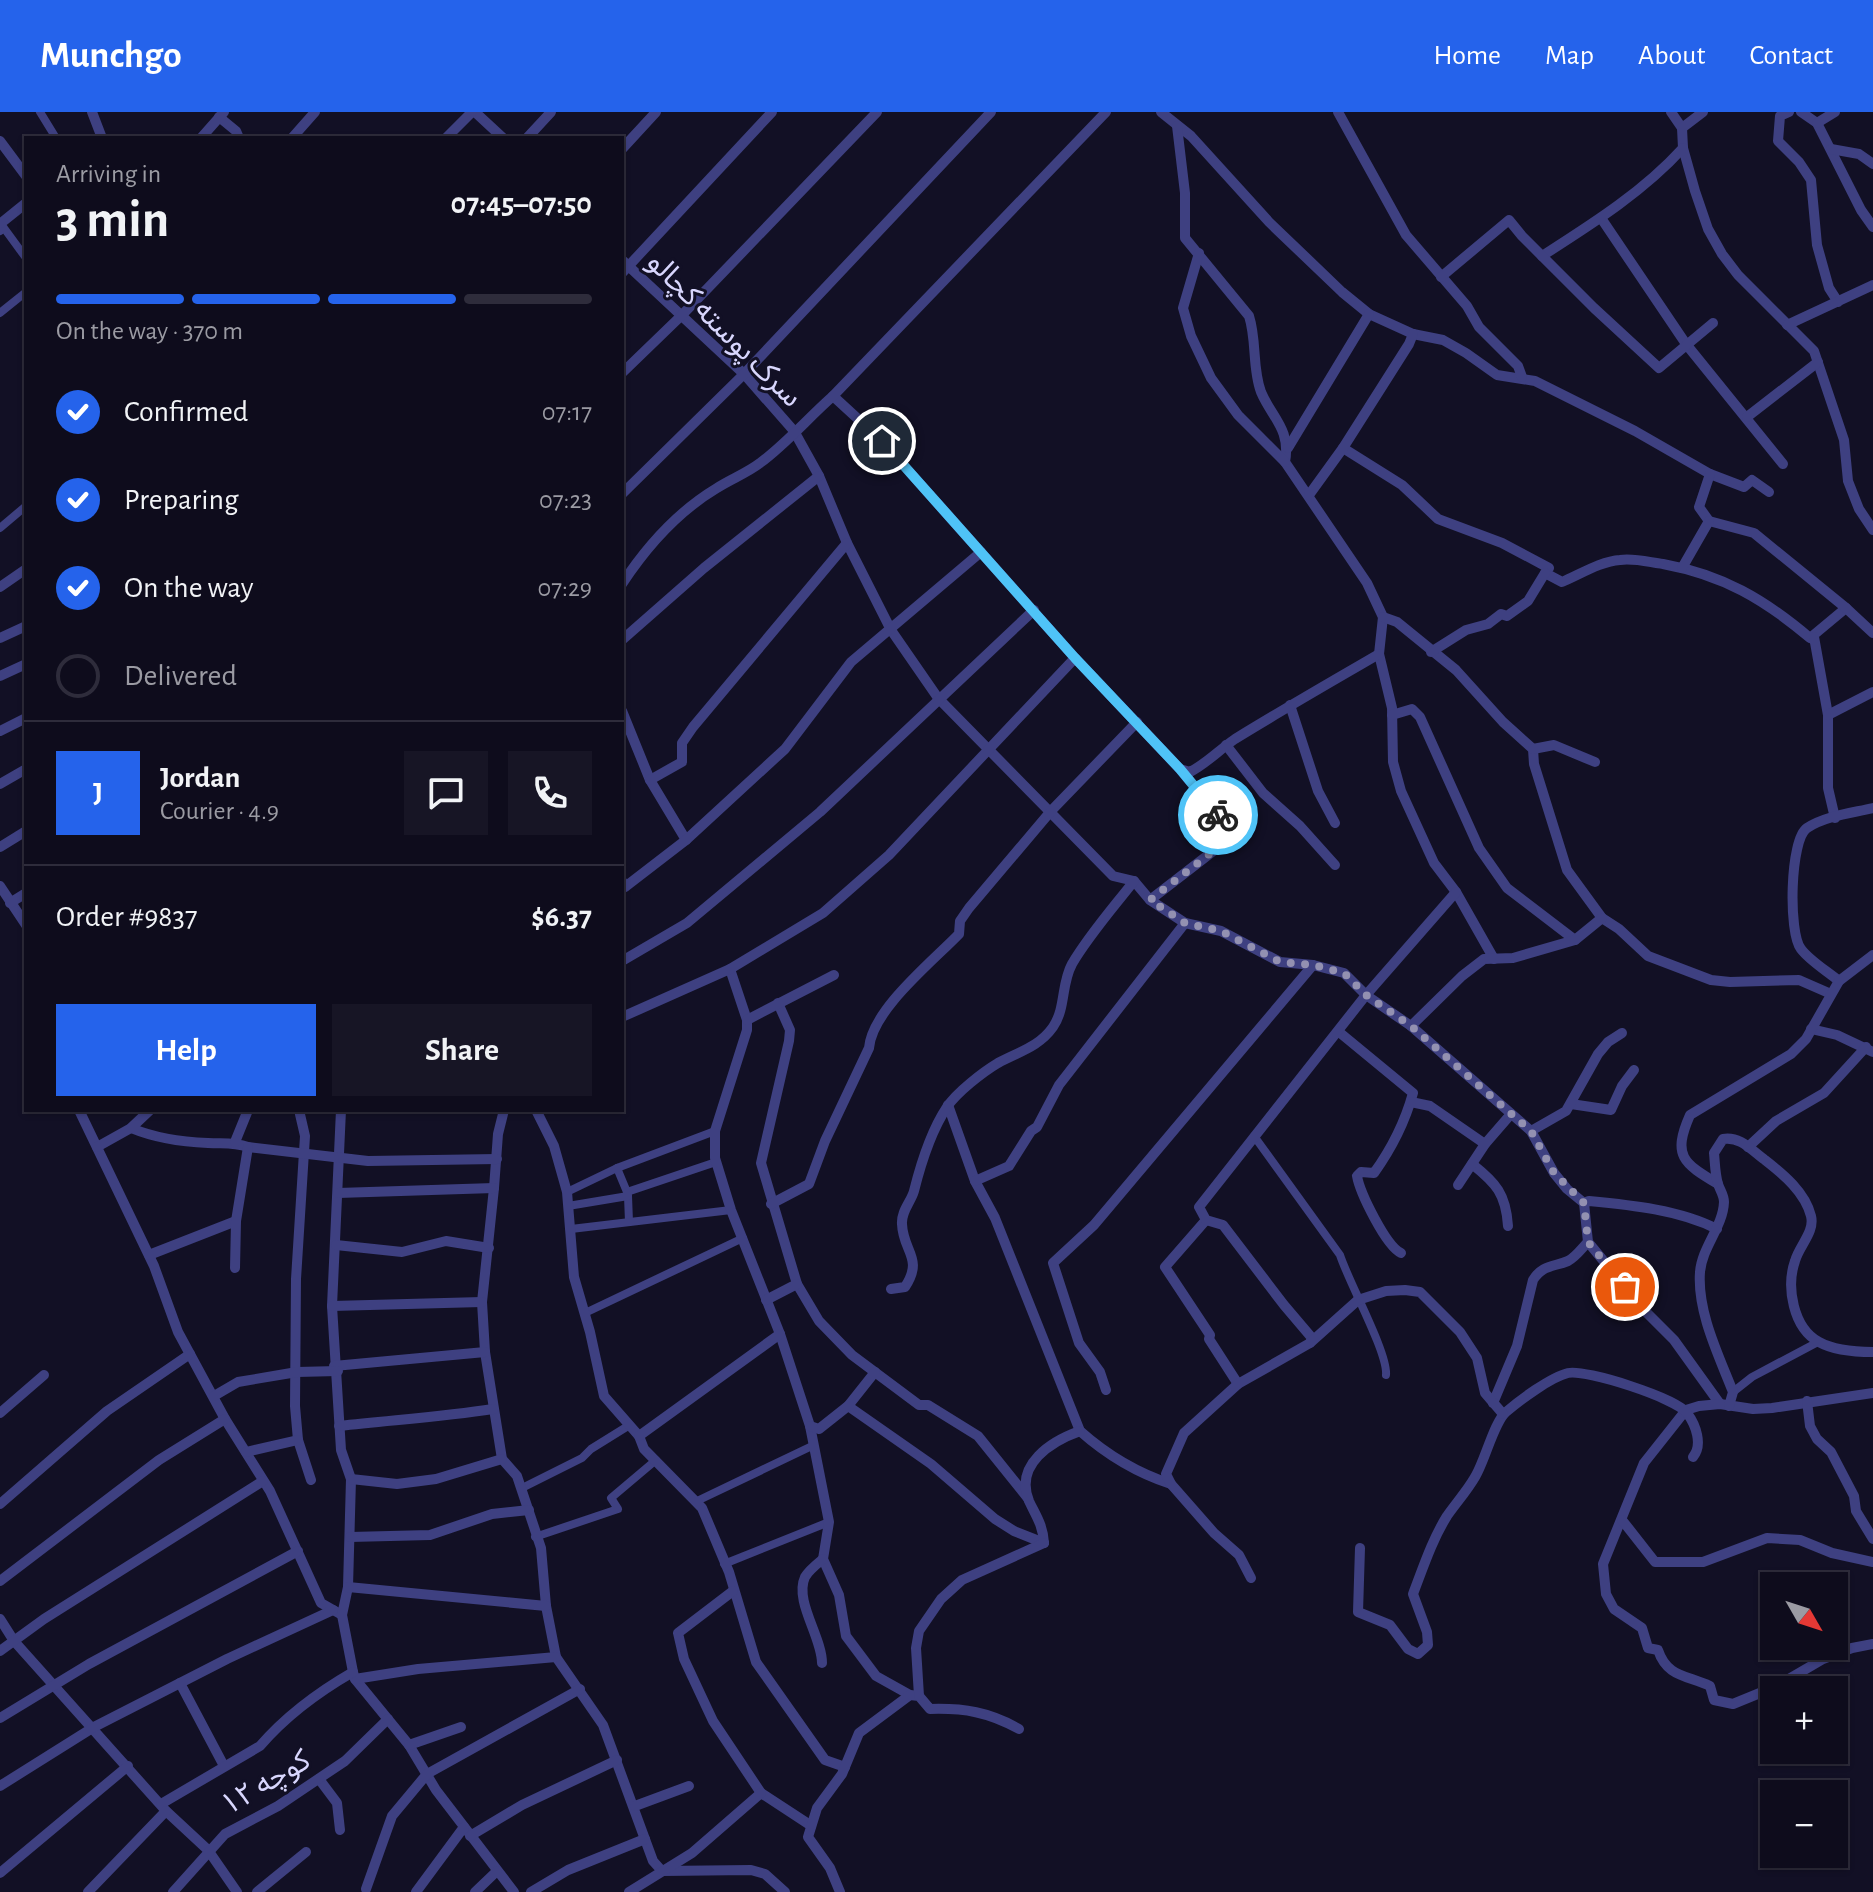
<!DOCTYPE html>
<meta charset="utf-8">
<style>
:root{--surface:#0e0c1c;--page:#171525;--text:#f1f3f6;--muted:#9b9ba3;--line:#2e2c3b;--accent:#2563eb}
body{margin:0;font-family:"Alegreya Sans","Noto Sans Arabic",sans-serif;background:var(--page);color:var(--text);height:100vh;display:flex;flex-direction:column;font-size:30px;white-space:nowrap}
*{box-sizing:border-box;margin:0}
p{font-size:26px;color:var(--muted)}
.icon{flex:none;width:44px;height:44px;fill:none;stroke:currentColor;stroke-width:2;stroke-linecap:round;stroke-linejoin:round}
.map{position:relative;flex:1;overflow:hidden}
.drawer{position:absolute;left:24px;top:24px;width:600px;height:976px;display:flex;flex-direction:column;background:var(--surface);border-radius:0px;box-shadow:0 2px 6px #0004,0 0 0 2px var(--line)}
.drawer>*{flex:none}
.needle{width:52px;rotate:129deg}
.buttons{position:absolute;left:1760px;top:1460px;display:grid;gap:16px}
.buttons a{display:grid;place-items:center;width:88px;height:88px;border-radius:0px;background:var(--surface);box-shadow:0 2px 6px #0004,0 0 0 2px var(--line);font-size:40px}
.pin{position:absolute;display:grid;place-items:center;width:68px;height:68px;color:#fff;margin:-34px;border:4px solid #fff;border-radius:50%;box-shadow:0 2px 8px #0007}
.courier{position:absolute;display:grid;place-items:center;width:80px;height:80px;margin:-40px;border:6px solid #4fc3f7;border-radius:50%;background:#fff;color:#222;box-shadow:0 2px 10px #0007}
.summary em{font-style:normal;font-weight:700}
.summary div{display:flex;flex-direction:column-reverse}
.summary{display:flex;align-items:center;justify-content:space-between;height:136px;padding:0 32px}
h1{font-size:52px;font-weight:700;line-height:60px}
.bar{display:grid;grid-template-columns:repeat(4,1fr);gap:12px 8px;align-content:center;height:96px;padding:0 32px}
.bar i{height:10px;border-radius:6px;background:var(--line)}
.bar .current{background:var(--accent)}
.bar p{grid-column:span 4}
.line{display:flex;align-items:center;gap:20px;padding:0 32px;border-top:2px solid var(--line)}
.line div{flex:1}
.round{display:grid;place-items:center;flex:none;width:84px;height:84px;border-radius:0px;background:var(--page)}
ol{padding:0 32px;list-style:none}
li{display:flex;align-items:center;gap:24px;height:88px}
li p{margin-inline-start:auto}
li .icon{padding:8px;border-radius:50%;background:var(--accent);color:#fff;stroke-width:4}
li:last-child{color:var(--muted)}
li i{width:44px;height:44px;border:4px solid var(--line);border-radius:50%}
.action{display:flex;gap:16px;margin-top:auto;padding:16px 32px}
.action a{flex:1;height:92px;border-radius:0px;background:var(--accent);color:#fff;font-size:32px;font-weight:700;line-height:92px;text-align:center}
.action a+a{background:var(--page);color:var(--text)}
header{display:flex;align-items:center;gap:48px;box-sizing:border-box;height:112px;padding:0 40px;background:var(--accent);color:#fff}
header strong{font-size:38px}
nav{display:flex;gap:44px;margin-inline-start:auto;font-size:28px}
.map>svg:first-child{display:block}
.lines{fill:none;stroke-linecap:round;stroke-linejoin:round}
.pedestrian{stroke:#3e4081;stroke-width:8}
.minor{stroke:#3e4081;stroke-width:10}
.done{stroke:#9391b1;stroke-width:8;stroke-dasharray:0 14.4}
.route{stroke:#4fc3f7;stroke-width:10}
.labels{text-anchor:middle;stroke-width:6;stroke-linejoin:round;paint-order:stroke}
.street-label{font-size:30px;fill:#d8d6fd;stroke:#121025}
</style>
<header>
<strong>Munchgo</strong>
<nav><a>Home</a><a>Map</a><a>About</a><a>Contact</a></nav>
</header>
<div class="map">
<svg width="1873" height="1780" viewBox="0 0 1873 1780">
<rect width="100%" height="100%" fill="#121025"/>
<g class="lines">
<g class="pedestrian">
<polyline points="40,0 56,26"/>
<polyline points="0,119 4,116 26,146"/>
<polyline points="0,201 26,180"/>
<polyline points="0,416 26,394"/>
<path d="M 1254,1024 L 1340,1143 C 1349,1171 1388,1241 1386,1263"/>
<polyline points="617,1056 627,1080"/>
<polyline points="567,1080 617,1056 715,1019"/>
<polyline points="628,1084 629,1110"/>
<polyline points="568,1094 628,1084 627,1080 716,1050"/>
<polyline points="571,1117 731,1098"/>
<polyline points="585,1201 743,1126"/>
<polyline points="1733,1280 1752,1265 1818,1230"/>
<polyline points="522,1376 582,1346 591,1337 628,1314"/>
<polyline points="697,1389 812,1334"/>
<polyline points="535,1425 618,1397 611,1386 656,1348"/>
<polyline points="724,1452 829,1410"/>
</g>
<g class="minor">
<polyline points="92,0 102,26"/>
<polyline points="475,0 503,26"/>
<polyline points="1161,0 1191,24 1269,110 1342,180 1369,202 1413,222 1443,228 1466,241 1497,263 1535,269 1635,319 1710,362 1744,375 1752,368 1769,380"/>
<polyline points="1338,0 1406,123 1467,194 1479,215 1518,254 1522,265"/>
<polyline points="1671,0 1682,16"/>
<polyline points="1703,0 1682,16 1683,36 1695,79 1708,117 1722,142 1738,163 1814,239 1844,328 1848,369 1859,397 1873,418"/>
<polyline points="1789,0 1780,4 1778,29 1799,50 1811,68 1817,133 1829,176 1838,190"/>
<polyline points="1801,0 1817,11 1861,98 1873,115"/>
<polyline points="219,5 236,19 239,26"/>
<polyline points="1817,11 1835,0"/>
<path d="M 1177,14 L 1185,81 L 1185,126 L 1249,204 C 1257,229 1252,256 1261,280 C 1272,306 1291,317 1285,350 L 1367,471 L 1383,505 L 1379,542 L 1392,596 L 1393,650 L 1401,679 L 1434,751 L 1456,780 L 1494,847"/>
<polyline points="201,26 224,0"/>
<polyline points="292,26 315,0"/>
<polyline points="446,26 472,0"/>
<polyline points="527,26 551,0"/>
<polyline points="0,29 26,64"/>
<polyline points="622,37 656,0"/>
<polyline points="1831,37 1859,42 1873,52"/>
<polyline points="1601,106 1686,232 1783,352"/>
<polyline points="1,111 26,91"/>
<polyline points="1199,141 1183,196 1191,224 1211,266 1238,303 1285,350"/>
<path d="M 1542,144 C 1592,112 1643,80 1683,36"/>
<path d="M 622,148 L 744,262 L 794,319 L 819,364 L 847,431 L 891,518 L 938,586 L 1113,764 L 1134,769 L 1150,788 L 1185,811 L 1221,819 L 1280,850 L 1313,853 L 1344,861 L 1366,883 L 1411,914 L 1531,1019 L 1554,1061 L 1567,1077 L 1584,1091 L 1589,1089 C 1631,1093 1680,1098 1717,1117"/>
<polyline points="622,161 772,0"/>
<polyline points="1441,165 1509,108 1522,124 1594,196 1659,256 1713,211"/>
<polyline points="1787,213 1873,173"/>
<polyline points="622,261 682,203 877,0"/>
<polyline points="833,284 882,329 1075,546 1180,657 1234,723 1150,788"/>
<polyline points="1747,305 1818,250"/>
<polyline points="1288,336 1369,202"/>
<path d="M 1343,336 L 1402,373 L 1438,407 L 1502,431 L 1549,456 L 1545,461 L 1562,470 C 1579,463 1601,449 1620,448 C 1634,446 1648,450 1663,452 C 1723,463 1764,487 1810,526 L 1846,496"/>
<polyline points="1710,362 1699,395 1709,409 1754,421 1846,496 1873,521"/>
<polyline points="622,382 744,262 991,0"/>
<polyline points="1309,383 1343,336 1409,232 1413,222"/>
<polyline points="1682,456 1709,409"/>
<path d="M 622,472 C 647,434 677,400 717,376 C 731,367 747,361 760,351 C 786,332 808,306 833,284 L 1106,0"/>
<polyline points="0,475 26,457"/>
<polyline points="1383,505 1397,510 1456,558 1503,610 1533,637 1534,652 1567,758 1602,806 1619,817 1648,844 1711,868 1730,870 1799,868 1831,882"/>
<polyline points="1814,525 1828,603 1828,676 1835,706"/>
<polyline points="0,526 26,514"/>
<polyline points="622,528 704,456 819,364"/>
<polyline points="1431,540 1466,518 1488,512 1501,502 1507,504 1528,489 1545,461"/>
<polyline points="0,564 26,552"/>
<polyline points="1290,593 1318,679 1335,711"/>
<polyline points="622,599 650,668 686,728"/>
<polyline points="1392,603 1412,597 1420,605 1479,736 1507,776 1575,828"/>
<polyline points="1828,603 1873,580"/>
<polyline points="0,619 26,606"/>
<polyline points="1226,633 1263,681 1300,714 1335,753"/>
<polyline points="1533,637 1554,633 1595,650"/>
<path d="M 1180,657 L 1190,660 C 1207,651 1219,638 1235,627 C 1282,598 1331,570 1379,542"/>
<polyline points="650,668 682,650 682,631 693,615 847,431"/>
<polyline points="0,672 26,657"/>
<polyline points="0,735 26,719"/>
<polyline points="622,769 625,775 686,728 785,637 851,550 981,440"/>
<polyline points="0,774 26,813"/>
<polyline points="10,791 26,781"/>
<polyline points="622,849 687,811 820,700 1034,498"/>
<path d="M 730,857 L 747,908 L 747,918 L 715,1019 L 715,1046 L 731,1098 L 780,1222 L 810,1314 L 829,1410 L 823,1447 L 839,1483 L 846,1524 L 876,1564 L 910,1583 L 919,1584 L 930,1597 C 964,1596 989,1600 1019,1617"/>
<path d="M 1839,869 C 1827,859 1810,849 1801,837 C 1788,821 1790,727 1807,716 C 1825,704 1852,701 1873,696"/>
<polyline points="778,891 790,918 789,929 761,1051 797,1172 819,1209 852,1243 919,1293 928,1293 978,1324 1027,1385"/>
<polyline points="622,905 730,857 823,801 889,743 1075,546"/>
<polyline points="747,908 834,863"/>
<polyline points="1411,914 1462,864 1484,847 1513,846 1575,828 1602,806"/>
<polyline points="1811,917 1837,923 1873,940"/>
<path d="M 1339,920 L 1413,981 C 1405,1010 1392,1036 1374,1061 L 1361,1060 L 1357,1064 C 1360,1081 1386,1134 1401,1141"/>
<polyline points="1411,990 1430,994 1485,1032"/>
<polyline points="1571,992 1611,998 1622,974 1634,958"/>
<path d="M 948,993 L 975,1069 L 995,1106 L 1080,1319 C 1107,1343 1137,1361 1171,1372"/>
<polyline points="79,998 154,1154 178,1220 225,1307 270,1379 321,1491 342,1503"/>
<polyline points="299,998 305,1024 296,1167 295,1294 298,1328 311,1368"/>
<polyline points="341,998 332,1194 341,1338 351,1367 348,1475 342,1503 353,1560 355,1567 409,1633 436,1678 514,1780"/>
<polyline points="504,998 498,1022 494,1076 482,1190 485,1240 502,1347 517,1364 541,1436 546,1494 556,1545 603,1613 653,1749 662,1759 751,1758 765,1762 785,1780"/>
<polyline points="536,998 554,1034 567,1080 574,1165 590,1220 604,1284 639,1324 644,1337 702,1396 729,1460 756,1550 825,1648 845,1655"/>
<path d="M 131,1016 C 155,1026 182,1030 208,1031 C 223,1032 233,1030 248,1035 L 368,1049 L 497,1047"/>
<polyline points="1531,1019 1566,999 1598,942 1608,930 1622,921"/>
<polyline points="235,1030 248,998"/>
<polyline points="97,1035 131,1016 150,998"/>
<polyline points="1748,1035 1776,1009 1824,981 1866,935"/>
<path d="M 1472,1052 C 1496,1071 1506,1082 1508,1114"/>
<polyline points="975,1069 1009,1054 1031,1019 1037,1015 1059,973 1185,811"/>
<path d="M 1718,1072 C 1683,1051 1672,1044 1690,1003 L 1791,942 L 1806,927 L 1839,869 L 1873,843"/>
<polyline points="1458,1073 1485,1032 1511,1002"/>
<polyline points="338,1081 494,1076"/>
<polyline points="1584,1091 1588,1130 1644,1198 1674,1228 1720,1292"/>
<path d="M 771,1092 L 809,1072 L 825,1029 L 869,936 C 872,898 932,850 959,822 L 960,809 L 969,796 L 1051,699 L 1137,610"/>
<polyline points="1206,1108 1165,1155 1210,1223 1209,1227 1238,1272"/>
<polyline points="336,1133 402,1140 446,1129 489,1136"/>
<polyline points="149,1143 236,1109"/>
<polyline points="235,1156 236,1109 248,1035"/>
<path d="M 891,1177 L 905,1175 C 924,1146 903,1140 902,1112 C 901,1099 911,1090 914,1079 C 921,1051 931,1019 947,995 C 957,980 983,960 998,951 C 1018,940 1039,935 1053,915 C 1066,896 1061,872 1072,852 C 1089,823 1113,796 1134,769"/>
<polyline points="766,1188 797,1172"/>
<polyline points="332,1194 482,1190"/>
<polyline points="1310,1231 1312,1226 1284,1193 1223,1113 1206,1108 1199,1095 1366,883 1456,780"/>
<polyline points="334,1254 485,1240"/>
<polyline points="1106,1278 1100,1260 1079,1231 1053,1151 1094,1113 1313,853"/>
<path d="M 1873,1281 L 1772,1296 L 1753,1297 L 1720,1292 L 1699,1294 L 1686,1298 L 1644,1351 L 1603,1452 L 1606,1482 L 1614,1497 L 1642,1516 L 1648,1536 L 1658,1538 C 1667,1565 1686,1563 1710,1574 L 1714,1588 L 1733,1592 L 1777,1574 L 1823,1547 L 1852,1536 L 1873,1532"/>
<polyline points="214,1284 238,1270 297,1260 338,1259"/>
<polyline points="1807,1289 1810,1314 1817,1327 1831,1340 1854,1384 1856,1399 1873,1427"/>
<path d="M 1493,1291 L 1517,1234 L 1533,1168 C 1542,1153 1553,1155 1568,1149 C 1576,1145 1582,1136 1588,1130"/>
<polyline points="848,1294 931,1352 995,1407 1014,1419 1044,1431"/>
<path d="M 1729,1294 L 1733,1280 C 1719,1244 1697,1200 1700,1160 C 1702,1135 1723,1115 1724,1090 C 1724,1083 1720,1078 1718,1072 C 1715,1062 1715,1051 1714,1041 L 1723,1027 C 1741,1024 1752,1039 1765,1048 C 1783,1062 1805,1080 1811,1104 C 1815,1120 1799,1134 1795,1149 C 1786,1175 1793,1216 1819,1230 C 1835,1239 1856,1240 1873,1240"/>
<polyline points="0,1301 44,1263"/>
<path d="M 339,1314 C 391,1308 442,1305 493,1297"/>
<polyline points="810,1314 819,1317 848,1294 875,1260"/>
<polyline points="639,1324 780,1222"/>
<polyline points="246,1340 298,1328"/>
<polyline points="351,1367 397,1372 436,1367 502,1347"/>
<polyline points="0,1392 107,1299 190,1242"/>
<polyline points="1622,1408 1655,1450 1703,1450 1767,1426 1800,1428 1832,1441 1873,1450"/>
<polyline points="350,1425 430,1423 492,1402 529,1398"/>
<path d="M 1044,1431 C 1043,1413 1036,1404 1029,1389 C 1014,1352 1052,1329 1080,1319"/>
<path d="M 1360,1436 L 1358,1500 L 1390,1513 L 1408,1537 L 1418,1542 L 1428,1533 L 1427,1520 L 1413,1482 C 1423,1456 1432,1428 1447,1404 C 1456,1391 1467,1379 1475,1365 C 1485,1349 1494,1310 1506,1300 C 1520,1288 1551,1265 1568,1261 C 1586,1257 1676,1286 1687,1301 C 1696,1313 1703,1333 1693,1345"/>
<polyline points="1251,1466 1239,1443 1214,1421 1171,1372 1166,1362 1184,1321 1238,1272 1310,1231 1358,1188 1386,1179 1405,1178 1420,1180 1460,1220 1477,1246 1485,1281 1503,1302"/>
<polyline points="0,1469 159,1348 225,1307"/>
<polyline points="348,1475 546,1494"/>
<polyline points="733,1479 678,1521 684,1547 713,1609 761,1681 810,1713"/>
<polyline points="0,1507 14,1529 166,1699 208,1738 237,1780"/>
<polyline points="0,1539 44,1507 263,1369"/>
<path d="M 822,1551 C 822,1525 794,1489 805,1465 C 809,1458 817,1452 823,1447"/>
<polyline points="355,1567 418,1557 556,1545"/>
<polyline points="180,1571 224,1654"/>
<polyline points="919,1584 916,1536 919,1519 941,1487 962,1468 1044,1431"/>
<polyline points="0,1606 89,1552 298,1439"/>
<polyline points="409,1633 461,1615"/>
<polyline points="319,1667 337,1691 340,1718"/>
<polyline points="0,1674 94,1615 227,1547 333,1498"/>
<path d="M 161,1692 L 260,1634 C 285,1605 320,1579 353,1560"/>
<polyline points="635,1694 689,1674"/>
<polyline points="470,1724 522,1693 617,1648"/>
<polyline points="0,1761 128,1654"/>
<polyline points="366,1777 392,1704 427,1662 580,1577"/>
<polyline points="88,1780 166,1699"/>
<polyline points="173,1780 225,1722 278,1694 345,1649 388,1607"/>
<polyline points="257,1780 306,1740"/>
<polyline points="416,1780 464,1715"/>
<polyline points="475,1780 497,1759"/>
<polyline points="531,1780 568,1758 645,1727"/>
<polyline points="629,1780 692,1741 761,1681"/>
<polyline points="840,1780 830,1756 808,1725 817,1696 842,1662 859,1621 910,1583"/>
</g>
</g>
<g class="lines">
<polyline class="done" points="1218,703 1234,723 1150,788 1185,811 1221,819 1280,850 1313,853 1344,861 1366,883 1411,914 1531,1019 1554,1061 1584,1091 1588,1130 1625,1175"/>
<polyline class="route" points="882,329 1075,546 1180,657 1218,703"/>
</g>
<g class="labels">
<g class="street-label">
<text transform="translate(725 217) rotate(45)" y="10">سرک پوسته کچالو</text>
<text transform="translate(265 1670) rotate(-31)" y="10">کوچه ۱۲</text>
</g>
</g>
</svg>
<div class="buttons">
<a><svg class="needle" viewBox="-14 -14 28 28"><path d="M0-13l5 13h-10z" fill="#e53935"/><path d="M0 13l5-13h-10z" fill="#9b9ba3"/></svg></a>
<a>+</a>
<a>−</a>
</div>
<div class="pin" style="left:1625px;top:1175px;background:#ea580c"><svg class="icon" aria-label="bag" viewBox="0 0 24 24"><path d="M5 8h14l-1 12H6zM9 8a3 3 0 0 1 6 0"/></svg></div>
<div class="pin" style="left:882px;top:329px;background:#1f2937"><svg class="icon" aria-label="home" viewBox="0 0 24 24"><path d="M3 11l9-7 9 7M6 9v11h12V9"/></svg></div>
<div class="courier" style="left:1218px;top:703px"><svg class="icon" aria-label="bike" viewBox="0 0 24 24"><circle cx="6" cy="16" r="4"/><circle cx="18" cy="16" r="4"/><path d="M6 16l4-8h5l3 8M10 8l3 8H6M13 5h3"/></svg></div>
<section class="drawer">
<div class="summary"><div><h1>3 min</h1><p>Arriving in</p></div><em>07:45–07:50</em></div>
<div class="bar"><i class="current"></i><i class="current"></i><i class="current"></i><i></i><p>On the way · 370 m</p></div>
<ol>
<li><svg class="icon" aria-label="check" viewBox="0 0 24 24"><path d="M5 12l5 5 9-10"/></svg>Confirmed<p>07:17</p></li>
<li><svg class="icon" aria-label="check" viewBox="0 0 24 24"><path d="M5 12l5 5 9-10"/></svg>Preparing<p>07:23</p></li>
<li><svg class="icon" aria-label="check" viewBox="0 0 24 24"><path d="M5 12l5 5 9-10"/></svg>On the way<p>07:29</p></li>
<li><i></i>Delivered</li>
</ol>
<div class="line" style="height:144px"><b class="round" style="background:var(--accent);color:#fff">J</b><div><b>Jordan</b><p>Courier · 4.9</p></div><a class="round"><svg class="icon" aria-label="chat" viewBox="0 0 24 24"><path d="M4 5h16v11H9l-5 4z"/></svg></a><a class="round"><svg class="icon" aria-label="phone" viewBox="0 0 24 24"><path d="M5 4h4l2 5-3 2q2 4 5 5l2-3 5 2v4C11 20 4 13 5 4z"/></svg></a></div>
<div class="line" style="height:104px"><div>Order #9837</div><b>$6.37</b></div>
<div class="action"><a>Help</a><a>Share</a></div>
</section>
</div>
